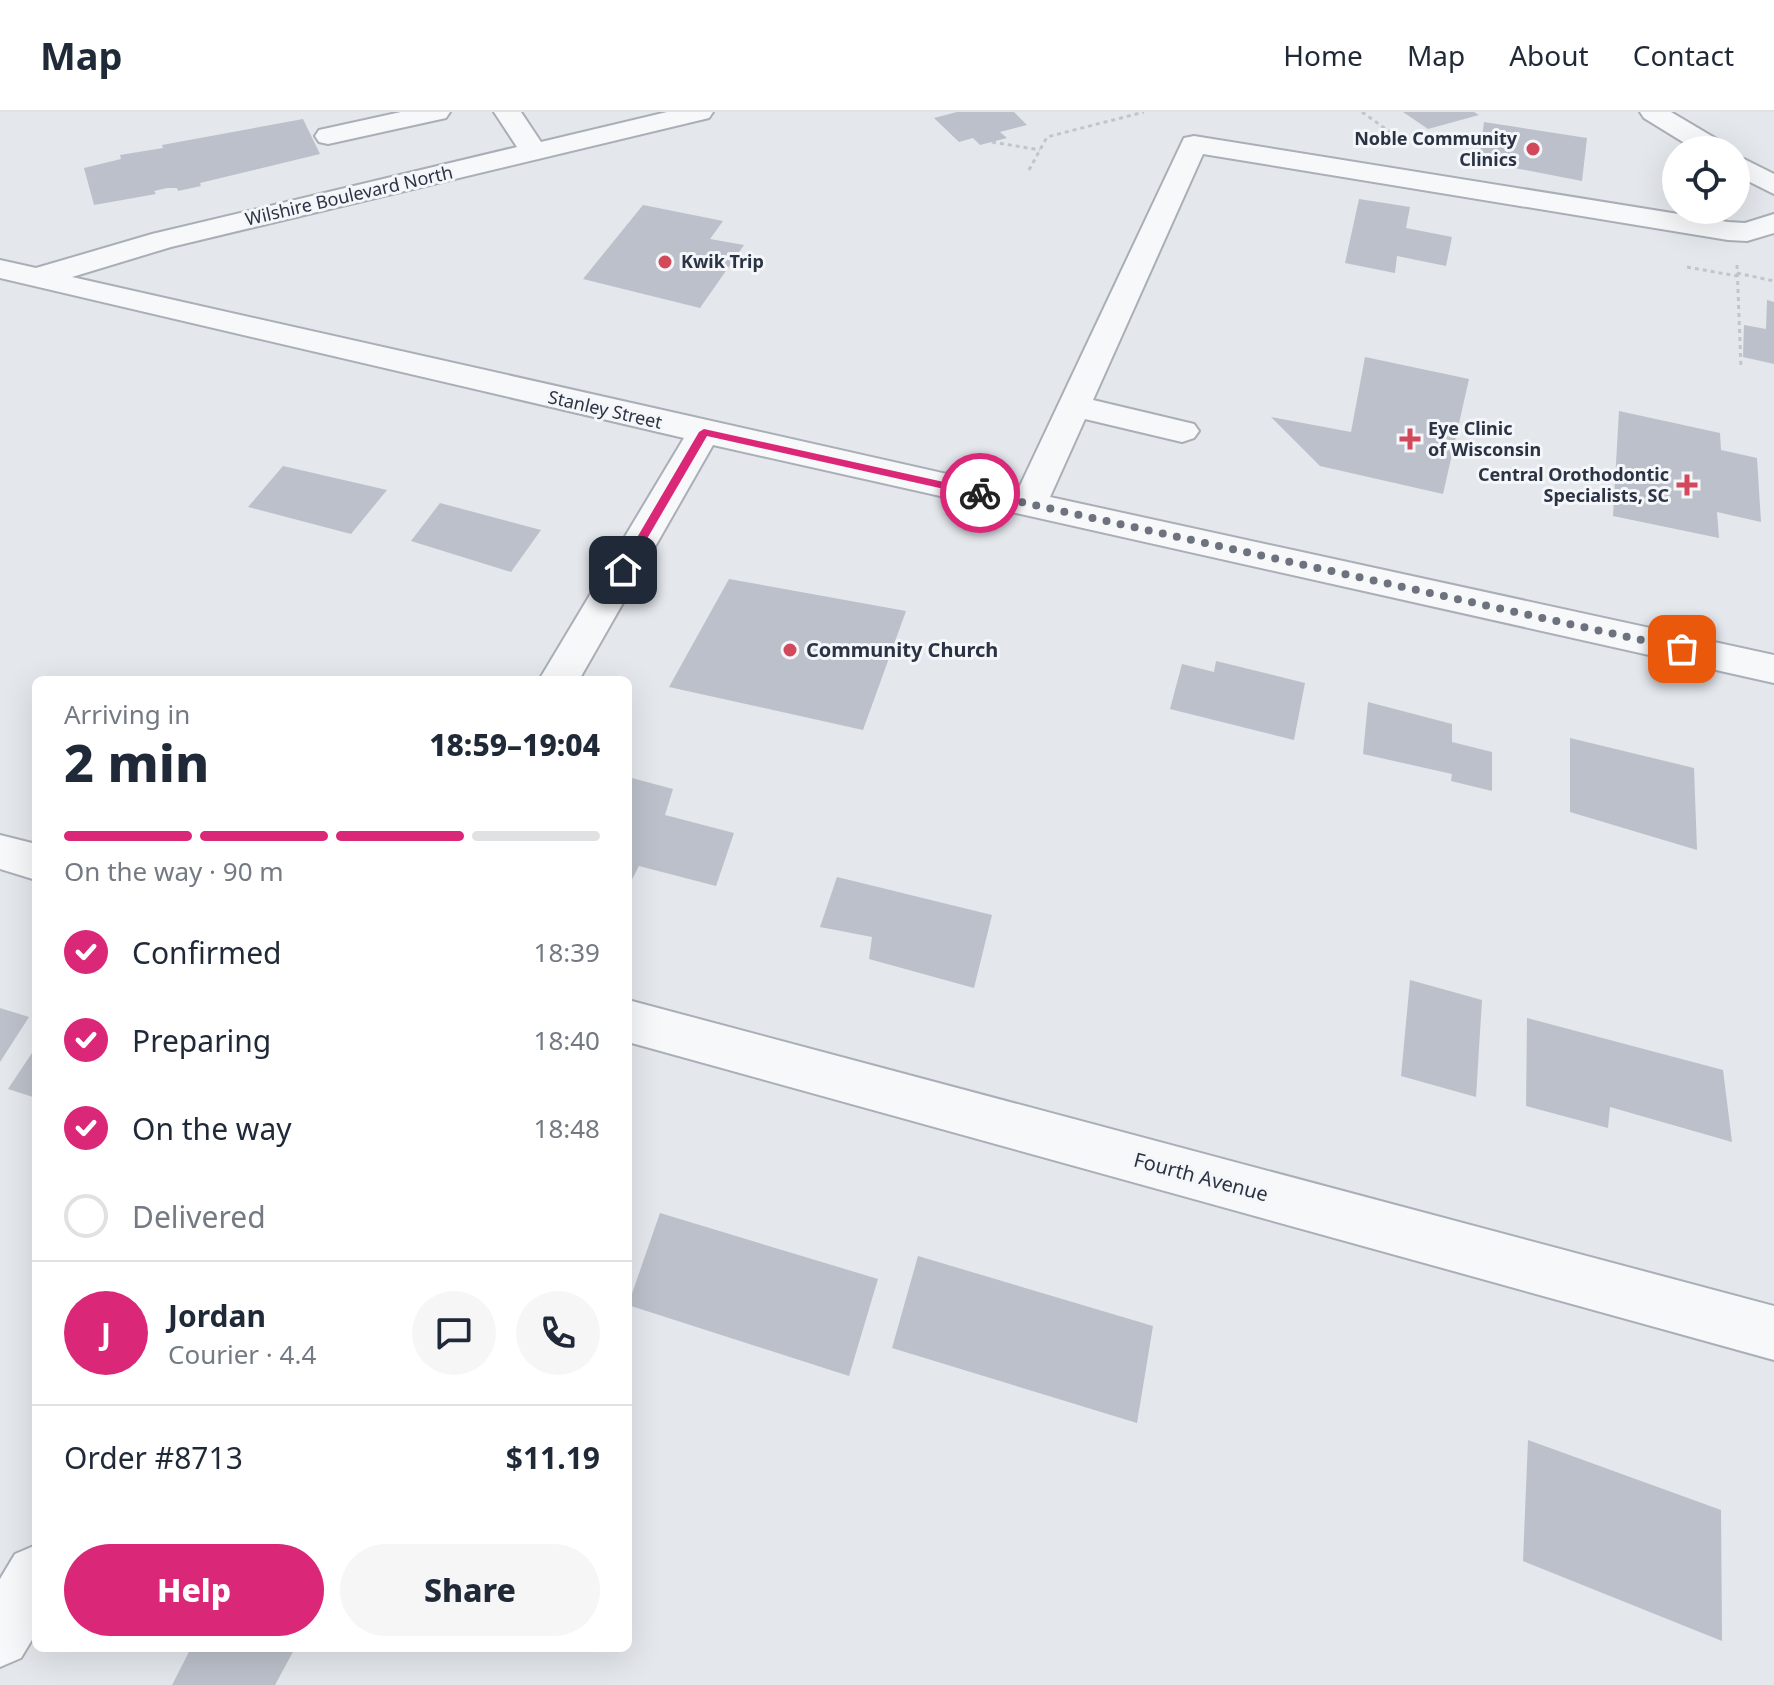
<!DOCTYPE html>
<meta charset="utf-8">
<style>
:root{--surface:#fff;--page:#f6f6f7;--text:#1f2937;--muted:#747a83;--line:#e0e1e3;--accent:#db2777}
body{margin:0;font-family:"Noto Sans",sans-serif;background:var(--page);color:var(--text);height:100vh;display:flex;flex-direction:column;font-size:30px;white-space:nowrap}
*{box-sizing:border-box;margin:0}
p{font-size:26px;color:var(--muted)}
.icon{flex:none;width:44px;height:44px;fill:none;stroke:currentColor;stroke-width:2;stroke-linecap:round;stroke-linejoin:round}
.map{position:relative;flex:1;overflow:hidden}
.details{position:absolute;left:32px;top:564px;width:600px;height:976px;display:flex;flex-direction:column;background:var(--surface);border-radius:12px;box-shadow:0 8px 32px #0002}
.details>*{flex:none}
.buttons{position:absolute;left:1662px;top:24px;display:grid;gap:16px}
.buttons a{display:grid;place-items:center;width:88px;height:88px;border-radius:50%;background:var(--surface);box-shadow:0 8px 32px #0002;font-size:40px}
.pin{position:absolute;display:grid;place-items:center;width:68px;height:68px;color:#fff;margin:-34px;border-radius:16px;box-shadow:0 4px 12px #0006}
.courier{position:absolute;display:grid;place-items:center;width:80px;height:80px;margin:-40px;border:6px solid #db2777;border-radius:50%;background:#fff;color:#222;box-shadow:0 2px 10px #0007}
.overview em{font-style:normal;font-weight:800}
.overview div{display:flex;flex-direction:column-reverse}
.overview{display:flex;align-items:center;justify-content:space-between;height:136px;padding:0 32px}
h1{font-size:52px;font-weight:800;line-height:60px}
.bar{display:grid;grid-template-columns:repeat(4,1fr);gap:12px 8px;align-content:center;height:96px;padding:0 32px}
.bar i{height:10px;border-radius:6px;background:var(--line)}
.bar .on{background:var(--accent)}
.bar p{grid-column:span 4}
.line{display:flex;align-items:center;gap:20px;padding:0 32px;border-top:2px solid var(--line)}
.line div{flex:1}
.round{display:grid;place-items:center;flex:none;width:84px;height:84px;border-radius:42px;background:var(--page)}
ol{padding:0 32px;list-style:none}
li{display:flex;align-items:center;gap:24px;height:88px}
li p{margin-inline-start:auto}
li .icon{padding:8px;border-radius:50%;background:var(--accent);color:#fff;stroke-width:4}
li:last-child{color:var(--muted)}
li i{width:44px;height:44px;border:4px solid var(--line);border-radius:50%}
.button{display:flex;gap:16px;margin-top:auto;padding:16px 32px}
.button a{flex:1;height:92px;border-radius:48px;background:var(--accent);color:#fff;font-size:32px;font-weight:800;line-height:92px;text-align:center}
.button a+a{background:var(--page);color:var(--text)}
header{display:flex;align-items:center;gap:48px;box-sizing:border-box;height:112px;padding:0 40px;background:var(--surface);border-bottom:2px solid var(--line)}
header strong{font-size:38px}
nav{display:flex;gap:44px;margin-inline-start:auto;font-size:28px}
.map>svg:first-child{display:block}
.building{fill:#bbc0ca}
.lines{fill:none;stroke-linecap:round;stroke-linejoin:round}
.minor-casing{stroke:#a9aeb7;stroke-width:4}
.path{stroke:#c2c5cb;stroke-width:3;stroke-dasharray:4 4;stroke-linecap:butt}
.minor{fill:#f7f8fa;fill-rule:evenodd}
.route{fill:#db2777}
.done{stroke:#6c737f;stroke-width:8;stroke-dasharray:0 14.4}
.poi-dot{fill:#d1495b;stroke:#f4f6f9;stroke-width:3}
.labels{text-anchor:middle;stroke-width:6;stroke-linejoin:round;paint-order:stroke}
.far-poi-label{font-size:18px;font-weight:bold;fill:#2b3445;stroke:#f4f6f9;text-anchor:end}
.far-street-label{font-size:18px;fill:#2b3445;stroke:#f4f6f9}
.poi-label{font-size:20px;font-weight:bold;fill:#2b3445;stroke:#f4f6f9;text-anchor:start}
.street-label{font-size:20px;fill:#2b3445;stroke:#f4f6f9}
</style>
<header>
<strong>Map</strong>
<nav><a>Home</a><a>Map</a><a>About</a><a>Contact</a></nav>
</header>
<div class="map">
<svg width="1774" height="1573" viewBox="0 0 1774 1573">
<rect width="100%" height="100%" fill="#e4e7ec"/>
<g class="building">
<polygon points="957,0 1014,0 1027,13 1000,20 1007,26 980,33 973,26 959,30 934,6"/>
<polygon points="1403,0 1474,0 1479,3 1428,17"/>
<polygon points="303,7 320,42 200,71 201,74 178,79 177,76 167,76 154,79 156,82 94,93 84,56 121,47 120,43 163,36 162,33"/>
<polygon points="1484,10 1587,26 1582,69 1479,49"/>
<polygon points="1359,87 1410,95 1406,116 1452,125 1446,154 1397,144 1395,161 1345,151"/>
<polygon points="643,93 723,109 710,127 744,133 700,196 583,167"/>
<polygon points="1767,188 1774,190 1774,252 1743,245 1744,213 1766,217"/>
<polygon points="1365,245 1469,267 1443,382 1320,354 1271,305 1351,320"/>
<polygon points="1619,299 1720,321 1721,338 1757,346 1761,410 1717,400 1719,426 1613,404"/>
<polygon points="283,354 387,378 351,422 248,395"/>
<polygon points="440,391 541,418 511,460 411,429"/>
<polygon points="729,467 906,499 863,618 669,575"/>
<polygon points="1216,549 1305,571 1294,628 1170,597 1182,552 1214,560"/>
<polygon points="1368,590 1452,612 1452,630 1492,640 1492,679 1451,669 1452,662 1363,642"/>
<polygon points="1570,626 1694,656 1697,738 1570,700"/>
<polygon points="628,665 673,677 665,703 734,721 716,774 639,754 628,775"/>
<polygon points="837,765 992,803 974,876 869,847 872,825 820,815"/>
<polygon points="1410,868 1482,888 1476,985 1401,964"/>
<polygon points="0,896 29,905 0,950"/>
<polygon points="1527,906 1723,958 1732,1030 1610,995 1608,1016 1526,994"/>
<polygon points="36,935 36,986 8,977"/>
<polygon points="660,1101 878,1167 849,1264 628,1193"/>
<polygon points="918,1144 1153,1214 1137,1311 892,1236"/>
<polygon points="1528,1328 1721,1398 1722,1529 1523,1449"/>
<polygon points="191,1536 295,1536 275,1573 172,1573"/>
</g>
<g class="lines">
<g class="minor-casing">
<g id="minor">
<polygon points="401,0 450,0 446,6 328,32 319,30 315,24 319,18"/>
<polygon points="494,0 521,0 541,30 667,0 713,0 709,6 171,135 72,165 1018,378 1184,26 1194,24 1728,110 1745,111 1774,102 1774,121 1747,129 1728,128 1203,42 1093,288 1194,312 1199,319 1194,326 1182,330 1085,307 1050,385 1774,543 1774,571 713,333 579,568 539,568 684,326 0,166 0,148 36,156 152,122 517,35"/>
<polygon points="1640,0 1671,0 1725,32 1729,38 1696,38 1644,6"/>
<polygon points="1736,43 1774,62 1774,82 1736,63"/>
<polygon points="0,723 36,732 36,768 0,757"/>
<polygon points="628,888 1774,1194 1774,1248 628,930"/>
<polygon points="36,1433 36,1521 21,1546 0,1555 0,1467 15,1442"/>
</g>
</g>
<g class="path">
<polyline points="1362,0 1404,30"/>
<polyline points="992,30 1040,38"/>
<polyline points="1029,58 1047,25 1144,0"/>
<polyline points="1737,153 1741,256"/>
<polyline points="1687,155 1737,164"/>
<polyline points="1737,161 1774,169"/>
</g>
<use href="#minor" class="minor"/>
</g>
<polygon class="route" points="704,317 980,378 985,381 980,385 707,324 627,461 620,461 618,458 699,320"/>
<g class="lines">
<polyline class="done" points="980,381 1682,537"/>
</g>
<g class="poi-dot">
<circle cx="1533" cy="37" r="8"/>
<circle cx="665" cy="150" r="8"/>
<path d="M1406 315h8v8h8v8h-8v8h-8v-8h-8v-8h8z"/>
<path d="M1683 361h8v8h8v8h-8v8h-8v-8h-8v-8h8z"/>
<circle cx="790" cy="538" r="8"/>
</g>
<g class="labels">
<g class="far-poi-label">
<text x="1517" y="33">Noble Community<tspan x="1517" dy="21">Clinics</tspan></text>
<text x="681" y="156" text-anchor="start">Kwik Trip</text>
<text x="1428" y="323" text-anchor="start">Eye Clinic<tspan x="1428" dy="21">of Wisconsin</tspan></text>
<text x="1669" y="369">Central Orothodontic<tspan x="1669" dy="21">Specialists, SC</tspan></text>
</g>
<g class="far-street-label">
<text transform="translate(349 84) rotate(-13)" y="6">Wilshire Boulevard North</text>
<text transform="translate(605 298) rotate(13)" y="6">Stanley Street</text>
</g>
<g class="poi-label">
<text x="806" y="545">Community Church</text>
</g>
<g class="street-label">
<text transform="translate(1201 1065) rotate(15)" y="7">Fourth Avenue</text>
</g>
</g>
</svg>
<div class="buttons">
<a><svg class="icon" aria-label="locate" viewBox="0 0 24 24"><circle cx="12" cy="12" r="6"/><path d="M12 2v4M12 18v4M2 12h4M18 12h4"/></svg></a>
</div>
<div class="pin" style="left:1682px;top:537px;background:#ea580c"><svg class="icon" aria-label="bag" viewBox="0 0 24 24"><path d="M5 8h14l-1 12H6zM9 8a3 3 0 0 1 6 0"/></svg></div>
<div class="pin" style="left:623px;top:458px;background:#1f2937"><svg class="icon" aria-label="home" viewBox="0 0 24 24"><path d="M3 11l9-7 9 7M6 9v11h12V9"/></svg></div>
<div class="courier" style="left:980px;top:381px"><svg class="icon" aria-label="bike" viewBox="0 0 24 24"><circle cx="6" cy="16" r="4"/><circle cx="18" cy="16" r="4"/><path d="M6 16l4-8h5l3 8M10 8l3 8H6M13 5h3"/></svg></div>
<section class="details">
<div class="overview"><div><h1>2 min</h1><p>Arriving in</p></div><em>18:59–19:04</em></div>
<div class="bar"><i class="on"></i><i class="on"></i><i class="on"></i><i></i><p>On the way · 90 m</p></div>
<ol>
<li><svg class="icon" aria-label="check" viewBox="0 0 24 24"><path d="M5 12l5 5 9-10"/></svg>Confirmed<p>18:39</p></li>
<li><svg class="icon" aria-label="check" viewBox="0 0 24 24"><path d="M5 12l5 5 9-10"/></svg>Preparing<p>18:40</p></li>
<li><svg class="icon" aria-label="check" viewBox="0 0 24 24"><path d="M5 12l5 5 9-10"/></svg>On the way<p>18:48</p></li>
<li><i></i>Delivered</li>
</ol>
<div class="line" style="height:144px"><b class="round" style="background:var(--accent);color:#fff">J</b><div><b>Jordan</b><p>Courier · 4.4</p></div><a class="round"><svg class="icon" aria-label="chat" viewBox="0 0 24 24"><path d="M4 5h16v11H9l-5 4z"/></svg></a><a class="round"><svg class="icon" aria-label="phone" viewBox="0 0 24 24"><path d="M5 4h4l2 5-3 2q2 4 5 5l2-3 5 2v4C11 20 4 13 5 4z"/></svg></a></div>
<div class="line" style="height:104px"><div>Order #8713</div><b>$11.19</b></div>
<div class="button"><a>Help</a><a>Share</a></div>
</section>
</div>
